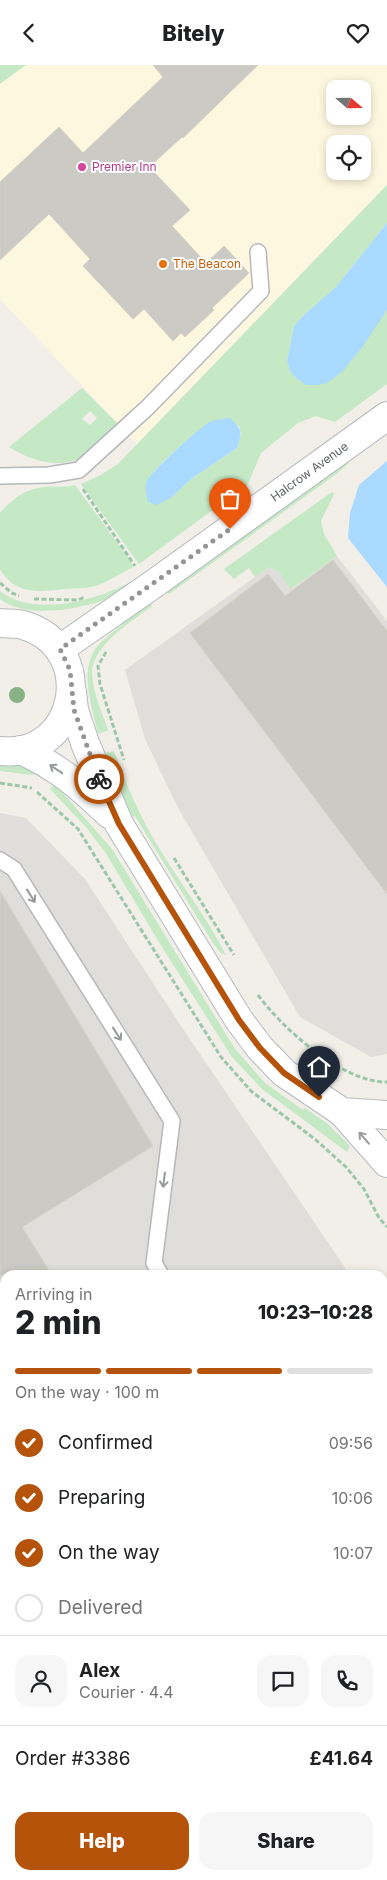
<!DOCTYPE html>
<meta charset="utf-8">
<style>
:root{--surface:#fff;--page:#f6f6f6;--text:#202124;--muted:#757577;--line:#e0e0e0;--accent:#b45309}
body{margin:0;font-family:Inter,sans-serif;background:var(--page);color:var(--text);height:100vh;display:flex;flex-direction:column;font-size:19px;white-space:nowrap}
*{box-sizing:border-box;margin:0}
p{font-size:16px;color:var(--muted)}
.icon{flex:none;width:28px;height:28px;fill:none;stroke:currentColor;stroke-width:2;stroke-linecap:round;stroke-linejoin:round}
.map{position:relative;flex:1;overflow:hidden}
.drawer{position:absolute;left:0px;top:1205px;width:388px;height:610px;display:flex;flex-direction:column;background:var(--surface);border-radius:15px 15px 0 0;box-shadow:0 2px 8px #0003}
.drawer>*{flex:none}
.needle{width:32px;rotate:110deg}
.buttons{position:absolute;left:326px;top:15px;display:grid;gap:10px}
.buttons a{display:grid;place-items:center;width:45px;height:45px;border-radius:10px;background:var(--surface);box-shadow:0 2px 8px #0003;font-size:25px}
.pin{position:absolute;display:grid;place-items:center;width:42px;height:42px;color:#fff;margin:-51px -21px;border-radius:50% 50% 50% 0;rotate:-45deg;box-shadow:0 0 5px #0007}
.pin .icon{rotate:45deg}
.courier{position:absolute;display:grid;place-items:center;width:50px;height:50px;margin:-25px;border:4px solid #b45309;border-radius:50%;background:#fff;color:#222;box-shadow:0 1px 6px #0007}
.overview em{font-style:normal;font-weight:800}
.overview div{display:flex;flex-direction:column-reverse}
.overview{display:flex;align-items:center;justify-content:space-between;height:85px;padding:0 15px}
h1{font-size:32px;font-weight:800;line-height:38px}
.bar{display:grid;grid-template-columns:repeat(4,1fr);gap:8px 5px;align-content:center;height:60px;padding:0 15px}
.bar i{height:6px;border-radius:4px;background:var(--line)}
.bar .selected{background:var(--accent)}
.bar p{grid-column:span 4}
.line{display:flex;align-items:center;gap:12px;padding:0 15px;border-top:1px solid var(--line)}
.line div{flex:1}
.round{display:grid;place-items:center;flex:none;width:52px;height:52px;border-radius:15px;background:var(--page)}
ol{padding:0 15px;list-style:none}
li{display:flex;align-items:center;gap:15px;height:55px}
li p{margin-inline-start:auto}
li .icon{padding:5px;border-radius:50%;background:var(--accent);color:#fff;stroke-width:4}
li:last-child{color:var(--muted)}
li i{width:28px;height:28px;border:2px solid var(--line);border-radius:50%}
.cta{display:flex;gap:10px;margin-top:auto;padding:10px 15px}
.cta a{flex:1;height:58px;border-radius:15px;background:var(--accent);color:#fff;font-size:20px;font-weight:800;line-height:58px;text-align:center}
.cta a+a{background:var(--page);color:var(--text)}
header{display:flex;justify-content:space-between;align-items:center;height:65px;padding:0 15px;background:var(--surface);font-size:22px;font-weight:800}
.map>svg:first-child{display:block}
.commercial{fill:#fef7e0;fill-rule:evenodd}
.industrial{fill:#e0deda}
.green{fill:#c5e8c5;fill-rule:evenodd}
.water{fill:#aadaff}
.building{fill:#cccac5;stroke:#d6d1c6}
.lines{fill:none;stroke-linecap:round;stroke-linejoin:round}
.lane-casing{stroke:#b5b8bc;stroke-width:18}
.street-casing{stroke:#b5b8bc;stroke-width:30}
.secondary-casing{stroke:#b6babf;stroke-width:30}
.path{stroke:#9cc7a9;stroke-width:3;stroke-dasharray:5 2.5;stroke-linecap:butt}
.lane{stroke:#fff;stroke-width:15}
.street{stroke:#fff;stroke-width:28}
.secondary{stroke:#fff;stroke-width:28}
.tree{fill:#89b387}
.oneway{stroke:#979a9d}
.done{stroke:#929495;stroke-width:5;stroke-dasharray:0 9}
.route{stroke:#b45309;stroke-width:6}
.hotel-dot{fill:#d1479c;stroke:#fff;stroke-width:2}
.food-dot{fill:#e8710a;stroke:#fff;stroke-width:2}
.labels{text-anchor:middle;stroke-width:4;stroke-linejoin:round;paint-order:stroke}
.hotel-label{font-size:12px;fill:#b23c85;stroke:#fff;text-anchor:start}
.food-label{font-size:12px;fill:#c56008;stroke:#fff;text-anchor:start}
.street-label{font-size:12px;fill:#5f6368;stroke:#fff}
</style>
<header><svg class="icon" aria-label="back" viewBox="0 0 24 24"><path d="M15 5l-7 7 7 7"/></svg>Bitely<svg class="icon" aria-label="heart" viewBox="0 0 24 24"><path d="M12 20l-8-8c-3-5 5-10 8-4 3-6 11-1 8 4z"/></svg></header>
<div class="map">
<svg width="387" height="1815" viewBox="0 0 387 1815">
<rect width="100%" height="100%" fill="#f1efe8"/>
<path class="commercial" d="M 3,0 L 387,0 L 387,120 L 137,379 L 0,234 L 0,2 ZM 335,24 L 362,24 L 362,51 L 335,51 ZM 335,79 L 362,79 L 362,106 L 335,106 Z"/>
<g class="industrial">
<polygon points="337,491 387,556 387,989 371,992 300,952 178,743 145,674 125,605 269,502 279,507 292,524"/>
<polygon points="0,748 26,753 85,814 181,961 350,1210 5,1210 5,1810 382,1810 383,1226 387,1227 387,1815 0,1815"/>
</g>
<g class="green">
<polygon points="0,0 26,0 0,19"/>
<path d="M 387,120 L 387,158 L 336,222 L 305,249 L 294,261 L 287,296 L 290,306 L 296,313 L 306,319 L 318,320 L 377,258 L 387,245 L 387,319 L 335,357 L 316,351 L 298,358 L 261,388 L 248,419 L 139,499 L 81,419 L 99,411 L 118,399 ZM 208,358 L 239,361 L 241,369 L 237,383 L 191,414 L 172,432 L 146,418 C 159,396 188,375 208,358 Z"/>
<path d="M 82,323 L 120,361 C 110,370 99,384 87,390 C 61,405 33,397 9,382 ZM 90,346 L 97,353 L 90,360 L 82,354 Z"/>
<polygon points="356,389 345,402 335,410 169,529 166,526"/>
<path d="M 75,420 L 130,495 L 133,502 C 121,508 108,517 95,521 C 86,524 74,523 64,524 C 39,527 15,530 0,504 L 0,448 C 12,434 25,424 44,422 C 54,421 64,423 75,420 Z"/>
<polygon points="332,427 334,429 321,456 324,469 337,491 291,524 279,507 269,502 255,512 249,503 234,514 224,504"/>
<path d="M 134,515 L 135,519 C 128,523 120,528 112,532 C 83,544 27,555 0,534 L 0,526 C 34,553 100,535 134,515 Z"/>
<path d="M 149,537 L 152,541 C 132,556 91,581 92,609 C 93,628 102,647 108,665 L 98,669 C 92,639 77,603 100,578 Z"/>
<path d="M 114,686 C 125,716 137,745 153,773 C 176,813 205,849 226,890 L 221,888 L 213,878 L 135,751 L 132,752 L 115,716 L 104,688 Z"/>
<polygon points="0,699 26,701 36,708 33,710 0,706"/>
<polygon points="55,719 112,784 235,984 265,1018 303,1045 305,1043 328,1059 350,1081 347,1087 262,1024 232,992 160,879 105,787 85,761 50,724"/>
</g>
<g class="water">
<polygon points="387,158 387,245 363,281 343,306 327,318 318,320 306,320 296,313 290,306 287,296 294,261 305,249 336,222"/>
<path d="M 230,353 C 243,365 242,368 237,383 L 191,414 L 172,432 L 157,440 L 148,437 C 147,432 145,423 146,418 C 149,408 197,365 208,358 C 215,354 222,354 230,353 Z"/>
<polygon points="387,396 387,522 348,473 350,448 359,420"/>
</g>
<g class="building">
<polygon points="153,0 258,0 183,73 182,72 149,102 190,145 172,161 206,198 224,181 249,208 212,243 214,245 185,272 181,268 173,276 144,244 133,254 83,201 90,194 49,149 0,195 0,117 59,62 83,88 163,12"/>
<polygon points="333,495 387,566 387,829 190,568 268,509 285,531"/>
<polygon points="0,826 153,1081 22,1162 52,1210 0,1210"/>
</g>
<g class="lines">
<g class="lane-casing">
<g id="lane">
<polyline points="0,411 49,410 79,405 148,342 261,226 258,187"/>
<polyline points="0,795 14,804 172,1056 154,1198 161,1210"/>
<polyline points="382,1596 387,1604"/>
</g>
</g>
<g class="street-casing">
<g id="street">
<path id="s1" d="M 60,584 L 155,518 L 387,351"/>
</g>
</g>
<g class="secondary-casing">
<g id="secondary">
<path d="M 0,558 C 7,559 16,558 23,560 C 99,582 79,694 0,686"/>
<polyline points="72,627 74,645 85,678 119,759 239,955 260,983 284,1008 342,1047 387,1050"/>
<path d="M 21,685 C 58,702 80,721 109,749"/>
<polyline points="342,1047 387,1098"/>
</g>
</g>
<g class="path">
<polyline points="83,424 135,501"/>
<polyline points="0,518 12,528 19,531"/>
<polyline points="34,534 78,535 85,532"/>
<polyline points="106,587 98,601 100,619 124,695"/>
<polyline points="0,718 32,723"/>
<polyline points="37,727 78,764 221,992 251,1026 316,1075 346,1102 364,1124 379,1153 387,1162"/>
<polyline points="174,793 234,890"/>
<path d="M 258,930 C 282,963 343,1018 387,1017"/>
</g>
<use href="#lane" class="lane"/>
<use href="#street" class="street"/>
<use href="#secondary" class="secondary"/>
</g>
<circle class="tree" cx="17" cy="630" r="8"/>
<defs><path id="oneway-shaft" d="M-6 0H5M1.5-3L5.5 0L1.5 3" fill="none" stroke-width="1.6" stroke-linecap="round" stroke-linejoin="round" transform="scale(1.25)"/></defs>
<g class="oneway">
<use href="#oneway-shaft" transform="translate(56 704) rotate(-147)"/>
<use href="#oneway-shaft" transform="translate(31 831) rotate(58)"/>
<use href="#oneway-shaft" transform="translate(117 969) rotate(58)"/>
<use href="#oneway-shaft" transform="translate(364 1073) rotate(-131)"/>
<use href="#oneway-shaft" transform="translate(164 1115) rotate(97)"/>
</g>
<g class="lines">
<polyline class="done" points="99,714 74,645 70,605 60,584 230,464"/>
<polyline class="route" points="99,714 119,759 239,955 260,983 284,1008 319,1032"/>
</g>
<circle class="hotel-dot" cx="82" cy="102" r="5"/>
<circle class="food-dot" cx="163" cy="199" r="5"/>
<g class="labels">
<g class="hotel-label">
<text x="92" y="106">Premier Inn</text>
</g>
<g class="food-label">
<text x="173" y="203">The Beacon</text>
</g>
<g class="street-label">
<text dy="4" stroke="none"><textPath href="#s1" startOffset="306">Halcrow Avenue</textPath></text>
</g>
</g>
</svg>
<div class="buttons">
<a><svg class="needle" viewBox="-14 -14 28 28"><path d="M0-13l5 13h-10z" fill="#e53935"/><path d="M0 13l5-13h-10z" fill="#757577"/></svg></a>
<a><svg class="icon" aria-label="locate" viewBox="0 0 24 24"><circle cx="12" cy="12" r="6"/><path d="M12 2v4M12 18v4M2 12h4M18 12h4"/></svg></a>
</div>
<div class="pin" style="left:230px;top:464px;background:#ea580c"><svg class="icon" aria-label="bag" viewBox="0 0 24 24"><path d="M5 8h14l-1 12H6zM9 8a3 3 0 0 1 6 0"/></svg></div>
<div class="pin" style="left:319px;top:1032px;background:#1f2937"><svg class="icon" aria-label="home" viewBox="0 0 24 24"><path d="M3 11l9-7 9 7M6 9v11h12V9"/></svg></div>
<div class="courier" style="left:99px;top:714px"><svg class="icon" aria-label="bike" viewBox="0 0 24 24"><circle cx="6" cy="16" r="4"/><circle cx="18" cy="16" r="4"/><path d="M6 16l4-8h5l3 8M10 8l3 8H6M13 5h3"/></svg></div>
<section class="drawer">
<div class="overview"><div><h1>2 min</h1><p>Arriving in</p></div><em>10:23–10:28</em></div>
<div class="bar"><i class="selected"></i><i class="selected"></i><i class="selected"></i><i></i><p>On the way · 100 m</p></div>
<ol>
<li><svg class="icon" aria-label="check" viewBox="0 0 24 24"><path d="M5 12l5 5 9-10"/></svg>Confirmed<p>09:56</p></li>
<li><svg class="icon" aria-label="check" viewBox="0 0 24 24"><path d="M5 12l5 5 9-10"/></svg>Preparing<p>10:06</p></li>
<li><svg class="icon" aria-label="check" viewBox="0 0 24 24"><path d="M5 12l5 5 9-10"/></svg>On the way<p>10:07</p></li>
<li><i></i>Delivered</li>
</ol>
<div class="line" style="height:90px"><a class="round"><svg class="icon" aria-label="person" viewBox="0 0 24 24"><circle cx="12" cy="8" r="4"/><path d="M4 21q1-7 8-7t8 7"/></svg></a><div><b>Alex</b><p>Courier · 4.4</p></div><a class="round"><svg class="icon" aria-label="chat" viewBox="0 0 24 24"><path d="M4 5h16v11H9l-5 4z"/></svg></a><a class="round"><svg class="icon" aria-label="phone" viewBox="0 0 24 24"><path d="M5 4h4l2 5-3 2q2 4 5 5l2-3 5 2v4C11 20 4 13 5 4z"/></svg></a></div>
<div class="line" style="height:65px"><div>Order #3386</div><b>£41.64</b></div>
<div class="cta"><a>Help</a><a>Share</a></div>
</section>
</div>
